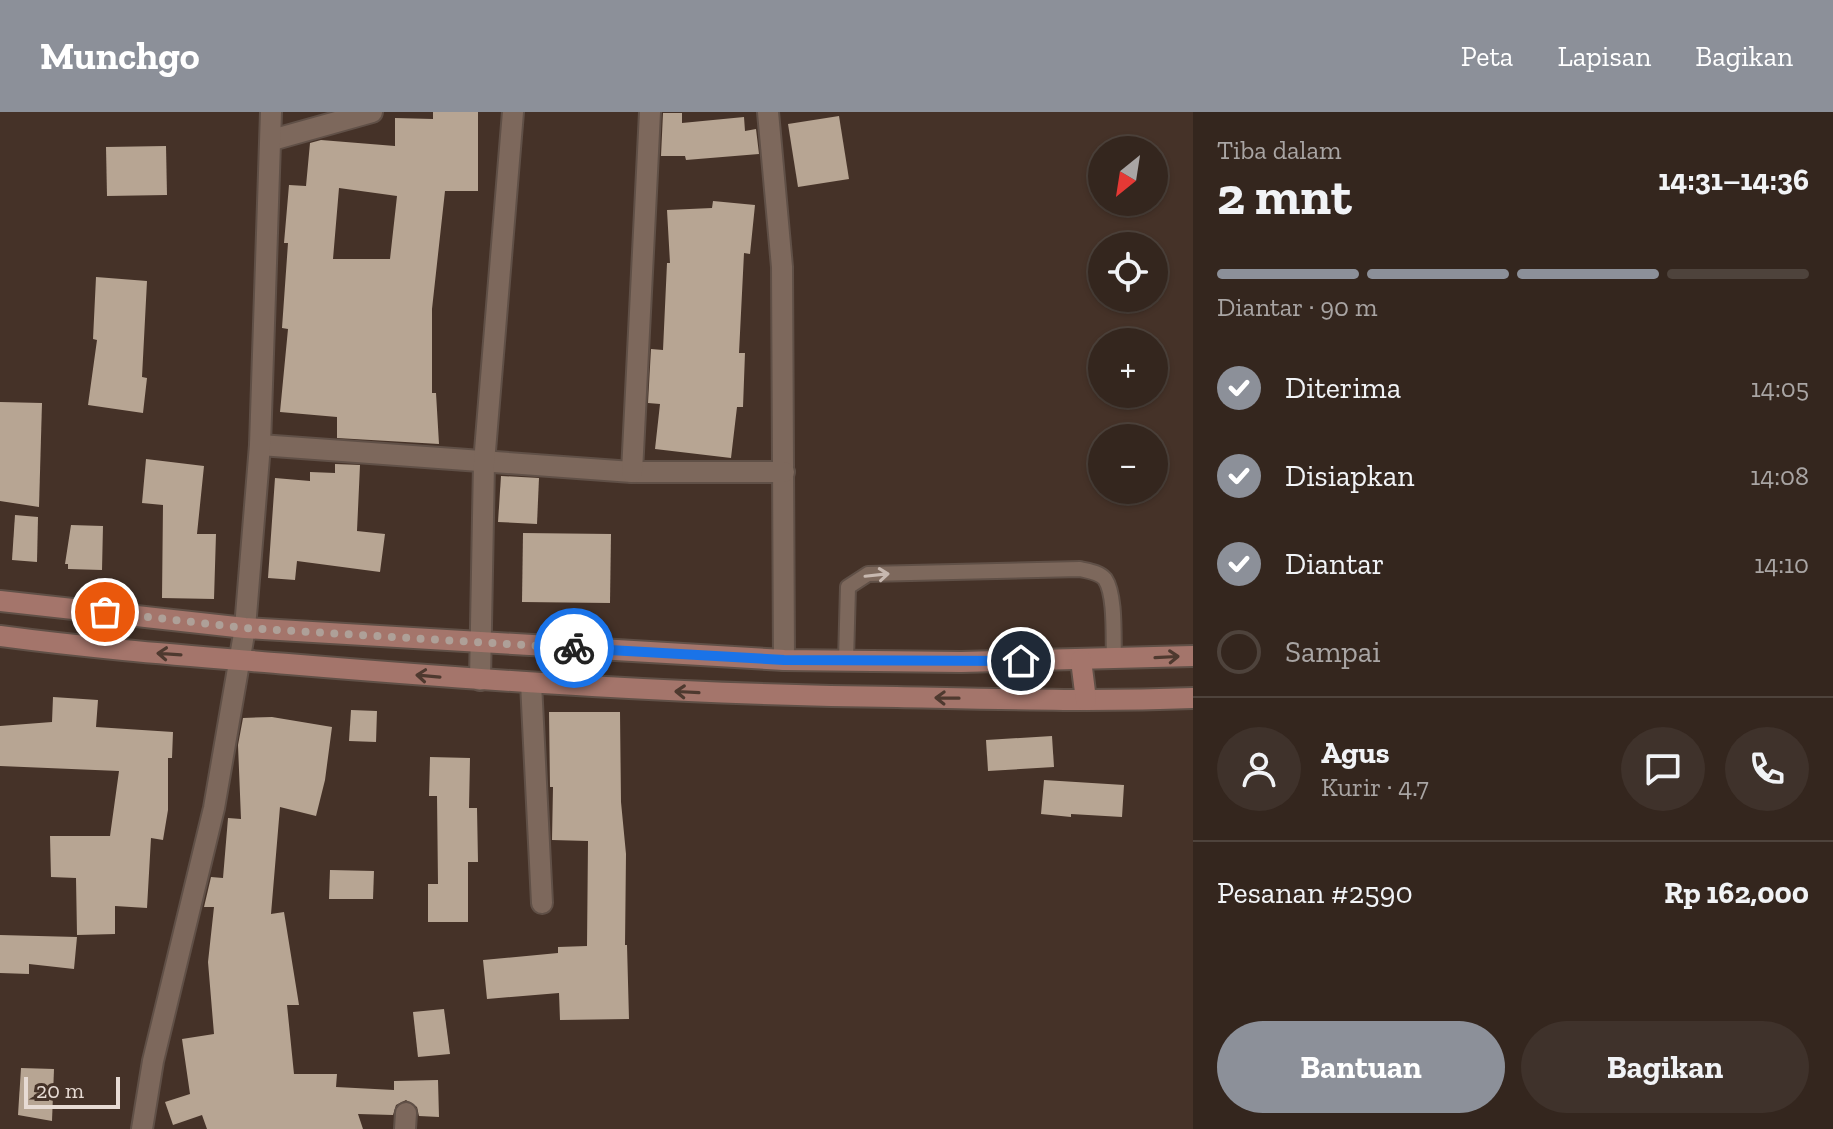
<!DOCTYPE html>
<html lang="id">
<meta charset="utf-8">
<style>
:root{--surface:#34261e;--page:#3f322b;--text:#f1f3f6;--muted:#a9a5a4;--line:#4e433c;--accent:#8c9099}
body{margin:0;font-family:"Zilla Slab",serif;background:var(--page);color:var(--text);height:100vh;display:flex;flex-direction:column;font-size:30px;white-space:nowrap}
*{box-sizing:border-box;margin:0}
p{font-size:26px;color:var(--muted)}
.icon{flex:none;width:44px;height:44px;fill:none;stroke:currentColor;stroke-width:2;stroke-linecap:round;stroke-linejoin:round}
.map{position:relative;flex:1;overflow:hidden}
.side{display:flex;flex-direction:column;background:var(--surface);width:640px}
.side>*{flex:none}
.needle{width:52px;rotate:210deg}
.controls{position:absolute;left:1088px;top:24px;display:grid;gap:16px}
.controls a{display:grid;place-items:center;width:80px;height:80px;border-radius:50%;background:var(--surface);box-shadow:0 2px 6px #0004,0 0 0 2px var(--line);font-size:40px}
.scale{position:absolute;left:24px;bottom:20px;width:96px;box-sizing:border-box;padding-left:8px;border:4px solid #e7dbd4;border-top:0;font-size:22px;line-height:28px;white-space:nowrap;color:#e7dbd4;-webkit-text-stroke:6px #453228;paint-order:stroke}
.pin{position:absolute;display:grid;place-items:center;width:68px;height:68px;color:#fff;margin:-34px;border:4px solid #fff;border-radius:50%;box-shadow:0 2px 8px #0007}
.courier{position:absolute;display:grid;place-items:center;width:80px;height:80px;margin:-40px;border:6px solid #1a73e8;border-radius:50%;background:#fff;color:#222;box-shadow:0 2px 10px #0007}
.summary em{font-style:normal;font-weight:800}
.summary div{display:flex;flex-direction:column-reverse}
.summary{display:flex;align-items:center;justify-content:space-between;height:136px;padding:0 24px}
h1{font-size:52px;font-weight:800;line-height:60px}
.bar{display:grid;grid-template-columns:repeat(4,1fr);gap:12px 8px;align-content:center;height:96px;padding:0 24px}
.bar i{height:10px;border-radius:6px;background:var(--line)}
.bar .current{background:var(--accent)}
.bar p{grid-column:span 4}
.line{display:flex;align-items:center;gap:20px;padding:0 24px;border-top:2px solid var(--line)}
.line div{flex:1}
.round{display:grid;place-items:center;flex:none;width:84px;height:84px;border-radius:42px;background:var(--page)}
ol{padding:0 24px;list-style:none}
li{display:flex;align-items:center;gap:24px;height:88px}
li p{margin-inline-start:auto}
li .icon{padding:8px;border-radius:50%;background:var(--accent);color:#fff;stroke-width:4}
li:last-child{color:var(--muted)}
li i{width:44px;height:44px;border:4px solid var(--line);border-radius:50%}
.action{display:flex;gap:16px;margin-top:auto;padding:16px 24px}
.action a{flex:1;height:92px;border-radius:48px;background:var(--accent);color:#fff;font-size:32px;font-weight:800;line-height:92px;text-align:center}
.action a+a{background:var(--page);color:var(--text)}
header{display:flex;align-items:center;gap:48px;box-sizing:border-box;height:112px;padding:0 40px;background:var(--accent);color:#fff}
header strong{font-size:38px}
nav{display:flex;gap:44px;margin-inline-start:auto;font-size:28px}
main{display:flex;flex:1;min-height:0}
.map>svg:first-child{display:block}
.building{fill:#b7a593;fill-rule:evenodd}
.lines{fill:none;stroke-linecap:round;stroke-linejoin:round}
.lane-casing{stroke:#605047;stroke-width:18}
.street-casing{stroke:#605047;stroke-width:24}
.secondary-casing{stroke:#605047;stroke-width:24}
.lane{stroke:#7d685c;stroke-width:14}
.street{stroke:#7d685c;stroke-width:20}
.secondary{stroke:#a4756b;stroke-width:20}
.oneway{stroke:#c7b8b0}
.oneway2{stroke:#4e392f}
.done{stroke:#aea098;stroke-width:8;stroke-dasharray:0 14.4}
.route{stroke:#1a73e8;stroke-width:10}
</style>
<header>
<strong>Munchgo</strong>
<nav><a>Peta</a><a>Lapisan</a><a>Bagikan</a></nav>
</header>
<main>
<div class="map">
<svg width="1193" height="1017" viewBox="0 0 1193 1017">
<rect width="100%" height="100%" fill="#453228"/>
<g class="building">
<path d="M 433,0 L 478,0 L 478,79 L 445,79 L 432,197 L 432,281 L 436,281 L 439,332 L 337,326 L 337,305 L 280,300 L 288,217 L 282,216 L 288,131 L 284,131 L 289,73 L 306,74 L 310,31 L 321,28 L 395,34 L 395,6 L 433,7 ZM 339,76 L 397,84 L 390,147 L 333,147 Z"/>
<polygon points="663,1 682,1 682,11 744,5 745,19 756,17 759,42 686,48 685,44 661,44"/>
<polygon points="839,4 849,67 798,75 788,12"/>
<polygon points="166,34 167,83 107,84 106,35"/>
<polygon points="713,89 755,93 750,142 744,141 739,241 745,241 743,295 737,295 731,346 655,337 660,292 648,291 651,237 663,238 667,151 670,151 667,98 712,96"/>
<polygon points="96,165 147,169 142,265 147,266 143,301 88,293 97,228 93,227"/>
<polygon points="0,290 42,291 39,395 0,389"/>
<polygon points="146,347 204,354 197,422 216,422 214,487 162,486 163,393 142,391"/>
<polygon points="335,352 360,353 357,419 385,422 380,460 297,449 295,468 268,466 275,366 310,369 310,360 335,361"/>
<polygon points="501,364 539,366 537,412 498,410"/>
<polygon points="15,403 38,405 37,450 12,448"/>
<polygon points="71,413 103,414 102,458 68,457 68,452 65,452"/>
<polygon points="523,421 611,422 610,491 522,490"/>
<polygon points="53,585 98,588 96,615 173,620 172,646 168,646 168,698 163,728 151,726 147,796 115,794 115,822 77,823 76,766 51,765 50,724 110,724 119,659 0,654 0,614 52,610"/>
<polygon points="351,598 377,599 376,630 349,629"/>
<polygon points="549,600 620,600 621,690 626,742 625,833 627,833 629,907 560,908 559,881 487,887 483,848 558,841 558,835 587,834 588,729 552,728 553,675 550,675"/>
<polygon points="272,605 332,615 325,668 316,704 280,695 271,802 284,800 299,893 287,893 294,962 337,962 336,975 394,978 394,969 438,968 439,1005 419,1004 417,995 406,988 396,993 393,1003 358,1002 363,1017 207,1017 202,1003 173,1013 165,990 190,982 182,927 214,922 208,850 214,795 204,795 211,765 223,766 228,706 241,707 238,633 243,606"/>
<polygon points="1052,624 1054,655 988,659 986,628"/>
<polygon points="430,645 470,646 469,696 477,696 478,750 468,750 468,810 428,810 428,772 438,772 437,684 429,684"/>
<polygon points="1044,668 1124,673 1122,705 1071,702 1071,705 1041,702"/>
<polygon points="330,758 374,759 373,787 329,787"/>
<polygon points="0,823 77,825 74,857 29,852 29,862 0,861"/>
<polygon points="444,897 450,942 418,945 413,900"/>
<polygon points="21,956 54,957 52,1009 18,1003"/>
</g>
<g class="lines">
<g class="lane-casing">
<path id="lane" d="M 846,548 L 848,475 L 868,462 L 1080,457 C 1088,459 1099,460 1105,467 C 1116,483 1113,528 1114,547"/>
</g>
<g class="street-casing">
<g id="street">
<polyline points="768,0 782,155 784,548"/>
<polyline points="272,28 372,0"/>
<polyline points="260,333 632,360 784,360"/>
<polyline points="632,360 650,0"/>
<polyline points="480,568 484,351 513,0"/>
<polyline points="531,571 542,791"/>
<polyline points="142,1017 153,949 214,696 245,516 260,333 271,0"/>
<polyline points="405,1017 406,1001"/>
</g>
</g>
<g class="secondary-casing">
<g id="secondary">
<polyline points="0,489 245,516 784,548 961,550 1193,544"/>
<path d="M 0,524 C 96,537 192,544 288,552 C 491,569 694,583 897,585 C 996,587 1095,590 1193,586"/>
<polyline points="1081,548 1086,588"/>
</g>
</g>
<use href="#lane" class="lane"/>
<use href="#street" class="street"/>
<use href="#secondary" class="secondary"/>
</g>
<defs><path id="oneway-shaft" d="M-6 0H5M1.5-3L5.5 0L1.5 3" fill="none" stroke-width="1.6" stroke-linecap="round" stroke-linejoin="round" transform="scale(2)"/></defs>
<use class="oneway" href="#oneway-shaft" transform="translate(877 463) rotate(-6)"/>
<g class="oneway2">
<use href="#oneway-shaft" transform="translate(169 542) rotate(-176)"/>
<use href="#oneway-shaft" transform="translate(1167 545) rotate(-3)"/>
<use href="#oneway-shaft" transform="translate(428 564) rotate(-175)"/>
<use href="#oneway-shaft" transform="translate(687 580) rotate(-177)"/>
<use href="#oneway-shaft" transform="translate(947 586) rotate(-179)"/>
</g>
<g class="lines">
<polyline class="done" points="105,500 245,516 574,536"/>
<polyline class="route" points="574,536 784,548 1021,549"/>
</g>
</svg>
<div class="controls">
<a><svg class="needle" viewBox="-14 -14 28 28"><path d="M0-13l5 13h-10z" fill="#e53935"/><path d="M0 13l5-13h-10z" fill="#a9a5a4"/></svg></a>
<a><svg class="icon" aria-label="locate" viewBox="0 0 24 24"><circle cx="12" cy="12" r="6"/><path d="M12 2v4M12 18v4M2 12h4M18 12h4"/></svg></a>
<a>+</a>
<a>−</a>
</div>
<div class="scale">20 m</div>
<div class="pin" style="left:105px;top:500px;background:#ea580c"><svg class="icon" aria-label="bag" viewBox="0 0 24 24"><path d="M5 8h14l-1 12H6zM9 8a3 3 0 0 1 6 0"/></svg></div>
<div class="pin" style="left:1021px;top:549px;background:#1f2937"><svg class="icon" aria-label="home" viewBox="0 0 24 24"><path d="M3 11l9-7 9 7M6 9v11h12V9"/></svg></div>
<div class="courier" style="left:574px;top:536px"><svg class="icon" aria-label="bike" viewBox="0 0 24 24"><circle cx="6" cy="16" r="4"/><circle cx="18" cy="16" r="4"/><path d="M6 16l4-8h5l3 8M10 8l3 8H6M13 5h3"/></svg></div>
</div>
<section class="side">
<div class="summary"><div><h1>2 mnt</h1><p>Tiba dalam</p></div><em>14:31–14:36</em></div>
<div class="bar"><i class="current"></i><i class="current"></i><i class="current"></i><i></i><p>Diantar · 90 m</p></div>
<ol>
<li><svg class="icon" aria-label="check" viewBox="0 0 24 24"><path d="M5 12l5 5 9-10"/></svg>Diterima<p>14:05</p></li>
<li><svg class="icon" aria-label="check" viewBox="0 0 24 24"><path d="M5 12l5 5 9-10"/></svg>Disiapkan<p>14:08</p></li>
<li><svg class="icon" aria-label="check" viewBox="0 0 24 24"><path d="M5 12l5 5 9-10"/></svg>Diantar<p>14:10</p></li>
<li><i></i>Sampai</li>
</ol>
<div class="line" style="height:144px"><a class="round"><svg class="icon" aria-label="person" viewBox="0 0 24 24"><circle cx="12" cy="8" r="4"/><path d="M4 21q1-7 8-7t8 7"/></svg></a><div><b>Agus</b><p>Kurir · 4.7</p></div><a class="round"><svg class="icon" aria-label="chat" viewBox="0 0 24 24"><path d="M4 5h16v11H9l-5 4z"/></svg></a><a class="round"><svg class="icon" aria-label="phone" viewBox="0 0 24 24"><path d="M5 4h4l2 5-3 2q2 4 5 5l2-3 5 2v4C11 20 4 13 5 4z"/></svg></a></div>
<div class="line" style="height:104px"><div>Pesanan #2590</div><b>Rp 162,000</b></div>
<div class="action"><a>Bantuan</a><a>Bagikan</a></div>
</section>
</main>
